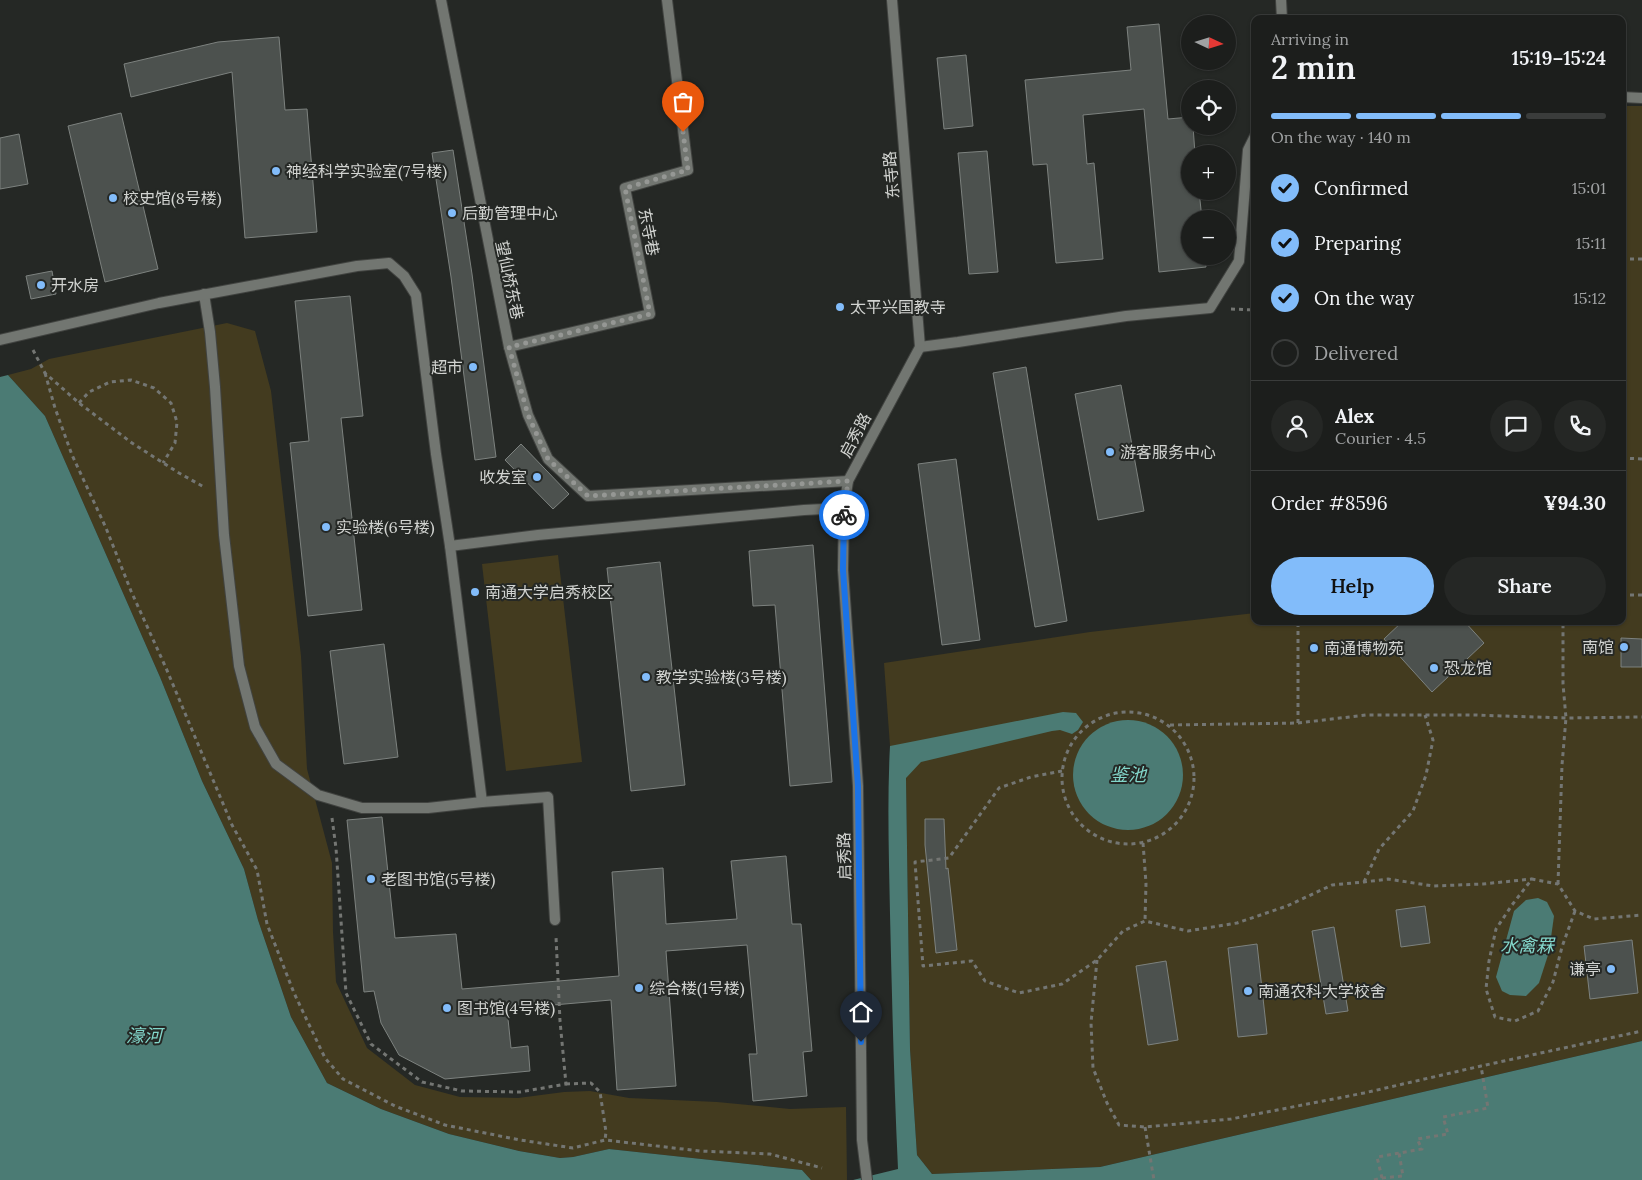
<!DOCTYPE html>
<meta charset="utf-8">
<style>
:root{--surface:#1c1e1c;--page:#252725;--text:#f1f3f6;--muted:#a0a2a3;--line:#3a3c3b;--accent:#82bcfa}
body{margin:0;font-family:Lora,"Noto Sans SC",serif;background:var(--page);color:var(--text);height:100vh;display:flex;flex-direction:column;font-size:19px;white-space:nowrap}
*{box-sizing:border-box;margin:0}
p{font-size:16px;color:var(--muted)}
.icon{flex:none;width:28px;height:28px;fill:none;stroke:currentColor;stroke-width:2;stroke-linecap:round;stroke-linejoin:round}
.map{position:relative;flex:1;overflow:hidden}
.panel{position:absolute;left:1251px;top:15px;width:375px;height:610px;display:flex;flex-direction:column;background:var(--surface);border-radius:10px;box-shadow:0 1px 4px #0004,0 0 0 1px var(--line)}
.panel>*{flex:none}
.needle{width:32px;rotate:94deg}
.buttons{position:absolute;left:1181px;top:15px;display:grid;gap:10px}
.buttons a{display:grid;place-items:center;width:55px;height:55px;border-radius:50%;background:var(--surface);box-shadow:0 1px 4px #0004,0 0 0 1px var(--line);font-size:25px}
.pin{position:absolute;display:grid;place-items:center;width:42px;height:42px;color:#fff;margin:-51px -21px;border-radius:50% 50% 50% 0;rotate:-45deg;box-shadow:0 0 5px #0007}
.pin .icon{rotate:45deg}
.courier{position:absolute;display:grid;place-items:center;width:50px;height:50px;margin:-25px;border:4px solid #1a73e8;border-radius:50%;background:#fff;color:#222;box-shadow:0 1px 6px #0007}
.summary em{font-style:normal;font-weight:600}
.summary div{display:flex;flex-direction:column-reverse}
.summary{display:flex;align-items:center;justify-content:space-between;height:85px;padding:0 20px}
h1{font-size:32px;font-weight:600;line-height:38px}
.bar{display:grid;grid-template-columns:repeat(4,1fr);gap:8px 5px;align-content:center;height:60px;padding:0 20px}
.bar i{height:6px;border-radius:4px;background:var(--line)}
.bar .on{background:var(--accent)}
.bar p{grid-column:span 4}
.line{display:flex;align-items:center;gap:12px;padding:0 20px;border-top:1px solid var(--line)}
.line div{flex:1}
.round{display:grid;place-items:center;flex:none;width:52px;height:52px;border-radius:26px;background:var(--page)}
ol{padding:0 20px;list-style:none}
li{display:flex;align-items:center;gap:15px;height:55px}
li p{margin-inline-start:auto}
li .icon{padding:5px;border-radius:50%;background:var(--accent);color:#111;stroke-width:4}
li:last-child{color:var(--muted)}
li i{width:28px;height:28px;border:2px solid var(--line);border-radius:50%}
.button{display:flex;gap:10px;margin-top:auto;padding:10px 20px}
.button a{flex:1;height:58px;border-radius:30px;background:var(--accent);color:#111;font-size:20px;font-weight:600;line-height:58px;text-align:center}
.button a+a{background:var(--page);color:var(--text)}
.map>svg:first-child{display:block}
.green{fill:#433b1f}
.water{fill:#4b7b74}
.building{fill:#4c514e;stroke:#7d827f}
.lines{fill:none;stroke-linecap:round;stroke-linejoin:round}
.service-casing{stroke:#414340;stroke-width:12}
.minor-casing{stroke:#414340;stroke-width:12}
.tertiary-casing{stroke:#414340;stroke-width:12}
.path{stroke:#747673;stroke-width:3;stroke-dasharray:4 4;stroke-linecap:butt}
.service{stroke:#727671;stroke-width:10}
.minor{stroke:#727671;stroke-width:10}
.tertiary{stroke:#727671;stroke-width:10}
.done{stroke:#959794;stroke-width:5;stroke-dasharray:0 9}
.route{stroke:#1a73e8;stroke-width:6}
.poi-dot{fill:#82bcfa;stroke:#252825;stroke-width:2}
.labels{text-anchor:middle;stroke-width:4;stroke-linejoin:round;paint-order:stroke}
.poi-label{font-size:16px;fill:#d1d3d0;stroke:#252825;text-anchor:start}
.street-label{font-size:16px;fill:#d1d3d0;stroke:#252825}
.water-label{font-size:18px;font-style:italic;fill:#83d7cb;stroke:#252825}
</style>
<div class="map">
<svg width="1642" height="1180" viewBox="0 0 1642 1180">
<rect width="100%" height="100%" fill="#252825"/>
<g class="green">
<polygon points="1622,106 1642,106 1642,1041 1100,1167 932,1174 917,1155 910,1049 906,778 890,746 884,663 1090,632 1255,613 1255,621 1622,621"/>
<polygon points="227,323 255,331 271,391 301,656 307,769 332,863 333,932 336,982 367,1048 415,1085 460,1097 518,1098 564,1092 590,1091 629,1098 717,1102 790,1109 846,1107 847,1180 811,1180 802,1170 609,1149 573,1157 560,1158 519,1151 449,1134 381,1109 327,1083 291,1017 258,920 244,869 202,781 160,677 45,416 8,375 31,369 49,359"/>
<polygon points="558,555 582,762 506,771 482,564"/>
</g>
<g class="water">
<polygon points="8,375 45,416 160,677 202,781 244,869 258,920 291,1017 327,1083 381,1109 449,1134 519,1151 560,1158 573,1157 609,1149 802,1170 811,1180 0,1180 0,377"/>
<path d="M 1063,712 L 1076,713 L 1083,722 L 1078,730 L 1072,734 L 1060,730 L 1052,731 L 921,762 L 906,778 L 910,1049 L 917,1155 L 932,1174 L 1100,1167 L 1642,1041 L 1642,1180 L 853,1180 L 898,1169 C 894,1084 892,999 890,914 C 889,858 887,802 890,746 Z"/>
<circle cx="1128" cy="775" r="55"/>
<polygon points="1538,898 1547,902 1554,916 1549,952 1539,983 1526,996 1510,995 1502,991 1496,977 1514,911 1526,900"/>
</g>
<g class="building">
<polygon points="1159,24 1168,119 1190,117 1190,126 1193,126 1195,154 1190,154 1190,191 1199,191 1202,219 1190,219 1190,256 1205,256 1206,267 1159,272 1144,109 1083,115 1087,164 1094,163 1103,259 1056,263 1047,164 1033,165 1025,80 1131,70 1127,27"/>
<polygon points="279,37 285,110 307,109 317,232 245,238 232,72 131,97 124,64 218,42"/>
<polygon points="966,55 973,126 944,129 937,58"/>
<polygon points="121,113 158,269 105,282 68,126"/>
<polygon points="19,134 28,184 0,189 0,138"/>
<polygon points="453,150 472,274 496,457 475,460 451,277 432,153"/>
<polygon points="987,151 998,272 969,274 958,153"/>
<polygon points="52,271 56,294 31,299 26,276"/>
<polygon points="350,296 363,416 341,418 362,610 308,616 290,443 309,441 295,301"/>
<polygon points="1026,367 1067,621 1035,627 993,373"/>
<polygon points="1121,385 1144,511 1098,520 1075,394"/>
<polygon points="521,444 569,494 553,509 505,460"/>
<polygon points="956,459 980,640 942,645 918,464"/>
<polygon points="813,545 832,782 790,786 775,605 753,606 749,551"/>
<polygon points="660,562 685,785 631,791 607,568"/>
<polygon points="1403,621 1464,621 1484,643 1432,692 1384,639"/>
<polygon points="1621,638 1642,639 1642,667 1621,667"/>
<polygon points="384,644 398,757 344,764 330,651"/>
<polygon points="382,817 395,938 456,934 462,989 619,976 612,872 663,868 666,924 737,919 731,861 786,856 792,924 801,924 812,1051 803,1052 807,1096 753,1101 749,1054 757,1054 747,945 666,951 676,1086 617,1090 611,1000 507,1009 511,1048 528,1046 530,1071 445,1079 399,1055 381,1023 374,991 364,992 347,820"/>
<polygon points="925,819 944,819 946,869 948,868 957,950 936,953 925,845"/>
<polygon points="1425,906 1430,943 1401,947 1396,910"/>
<polygon points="1334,927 1348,1011 1326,1014 1312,931"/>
<polygon points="1632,940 1638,993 1590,999 1584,946"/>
<polygon points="1257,944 1267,1034 1238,1037 1228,948"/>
<polygon points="1166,961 1178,1040 1148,1045 1136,966"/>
</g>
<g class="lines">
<g class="service-casing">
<g id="service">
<polyline points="441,0 509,347 528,415 548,459 588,496 848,481"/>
<polyline points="1281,0 1282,19"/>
<polyline points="204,294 210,332 215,387 224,535 239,666 255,727 276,764 318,795 362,808 428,808 482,802 548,797 555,920"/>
<polyline points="0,340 159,303 357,266 389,263 404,276 416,295 436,454 450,546 482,802"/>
<polyline points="509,347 650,314 625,188 688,170 667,0"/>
<polyline points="450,546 538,535 804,510 844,508"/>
</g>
</g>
<g class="minor-casing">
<g id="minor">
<polyline points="1622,97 1642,98"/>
<polyline points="920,347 958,342 1126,316 1210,308 1239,261 1248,150 1255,136"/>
</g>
</g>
<g class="tertiary-casing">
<polyline id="tertiary" points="867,1180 862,1140 858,786 843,570 844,508 848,481 920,347 892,0"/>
</g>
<g class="path">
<polyline points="1622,259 1642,259"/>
<polyline points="1231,309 1255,310"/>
<polyline points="33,350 45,373 79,403 132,443 179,473 204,487"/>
<polyline points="45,373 55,408 72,455 106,528 131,591 166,668 232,825 257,870 267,924 294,993 325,1058 343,1079 395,1106 445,1125 520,1140 573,1148 605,1140 700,1151 770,1154 822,1168"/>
<polyline points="79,403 89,392 110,382 131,380 154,388 171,403 177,422 175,443 163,463"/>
<polyline points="1622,458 1642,459"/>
<polyline points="1622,595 1642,595"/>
<circle cx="1128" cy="778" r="66"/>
<polyline points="1298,723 1298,621"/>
<polyline points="1170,725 1298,723 1366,715 1474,715 1566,718 1642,717"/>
<polyline points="1062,771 1031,777 999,788 949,858 915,862 923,966 972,961 985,981 1019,993 1062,984 1097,960 1123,931 1145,921 1188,931 1237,923 1287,906 1332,885 1364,882 1388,879 1433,886 1483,884 1532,879"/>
<polyline points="332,818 336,848 346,993 371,1044 422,1082 462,1091 520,1092 566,1084 560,1021 556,937"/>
<polyline points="1143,843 1146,883 1145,921"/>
<polyline points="1364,882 1379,849 1413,811 1426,775 1433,740 1425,715"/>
<polyline points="1558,884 1562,765 1566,718 1563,684 1563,621"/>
<polyline points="1575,911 1562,947 1553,982 1538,1011 1515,1021 1495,1017 1486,989 1489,961 1496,929 1512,905 1532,879 1558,884 1575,911 1594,919 1642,915"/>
<polyline points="1097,960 1091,1023 1093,1068 1107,1103 1119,1125 1145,1127 1231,1119 1364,1093 1481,1066 1642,1031"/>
<polyline points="566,1084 591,1083 600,1092 606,1132 605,1140"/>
<polyline points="1145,1127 1154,1180"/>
<polyline points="1382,1178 1403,1176 1399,1153"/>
<polyline points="1374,1180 1382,1178 1377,1157 1422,1149 1417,1139 1448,1134 1443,1117 1488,1108 1481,1066"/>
</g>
<use href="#service" class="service"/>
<use href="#minor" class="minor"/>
<use href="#tertiary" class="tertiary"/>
</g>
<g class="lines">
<polyline class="done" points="683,132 688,170 625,188 650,314 509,347 528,415 548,459 588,496 848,481 844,515"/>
<polyline class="route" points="844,515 843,570 858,786 861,1042"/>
</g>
<g class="poi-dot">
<circle cx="276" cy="171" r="5"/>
<circle cx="113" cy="198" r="5"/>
<circle cx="452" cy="213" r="5"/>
<circle cx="41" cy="285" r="5"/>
<circle cx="840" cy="307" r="5"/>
<circle cx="473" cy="367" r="5"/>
<circle cx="1110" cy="452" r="5"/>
<circle cx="537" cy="477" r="5"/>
<circle cx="326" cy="527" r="5"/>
<circle cx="475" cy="592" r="5"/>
<circle cx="1624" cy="647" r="5"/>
<circle cx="1314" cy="648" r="5"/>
<circle cx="1434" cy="668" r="5"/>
<circle cx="646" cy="677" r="5"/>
<circle cx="371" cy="879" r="5"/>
<circle cx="1611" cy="969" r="5"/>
<circle cx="639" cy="988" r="5"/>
<circle cx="1248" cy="991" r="5"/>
<circle cx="447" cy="1008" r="5"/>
</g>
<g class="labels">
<g class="poi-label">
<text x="286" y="177">神经科学实验室(7号楼)</text>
<text x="123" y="204">校史馆(8号楼)</text>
<text x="462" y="219">后勤管理中心</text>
<text x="51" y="291">开水房</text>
<text x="850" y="313">太平兴国教寺</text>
<text x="463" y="373" text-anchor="end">超市</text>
<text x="1120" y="458">游客服务中心</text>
<text x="527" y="483" text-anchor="end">收发室</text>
<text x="336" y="533">实验楼(6号楼)</text>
<text x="485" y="598">南通大学启秀校区</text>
<text x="1614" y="653" text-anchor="end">南馆</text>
<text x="1324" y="654">南通博物苑</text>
<text x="1444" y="674">恐龙馆</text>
<text x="656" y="683">教学实验楼(3号楼)</text>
<text x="381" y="885">老图书馆(5号楼)</text>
<text x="1601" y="975" text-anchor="end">谦亭</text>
<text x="649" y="994">综合楼(1号楼)</text>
<text x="1258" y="997">南通农科大学校舍</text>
<text x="457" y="1014">图书馆(4号楼)</text>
</g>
<g class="street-label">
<text transform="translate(891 175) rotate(-95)" y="6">东寺路</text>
<text transform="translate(649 232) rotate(79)" y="6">东寺巷</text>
<text transform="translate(510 280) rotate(78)" y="6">望仙桥东巷</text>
<text transform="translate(855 435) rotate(-62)" y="6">启秀路</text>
<text transform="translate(844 856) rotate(-91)" y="6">启秀路</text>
</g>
<g class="water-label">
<text x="1128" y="781">鉴池</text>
<text x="1527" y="952">水禽罧</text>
<text x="144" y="1042">濠河</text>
</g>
</g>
</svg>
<div class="buttons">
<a><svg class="needle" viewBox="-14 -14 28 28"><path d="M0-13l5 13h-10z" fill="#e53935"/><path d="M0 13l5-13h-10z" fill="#a0a2a3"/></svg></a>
<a><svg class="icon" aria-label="locate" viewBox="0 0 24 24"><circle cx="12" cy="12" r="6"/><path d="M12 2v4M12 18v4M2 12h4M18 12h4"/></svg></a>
<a>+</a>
<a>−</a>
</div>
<div class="pin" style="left:683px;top:132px;background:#ea580c"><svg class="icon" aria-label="bag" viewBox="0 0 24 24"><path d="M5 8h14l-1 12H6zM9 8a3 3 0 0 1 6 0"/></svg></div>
<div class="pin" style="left:861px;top:1042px;background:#1f2937"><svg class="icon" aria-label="home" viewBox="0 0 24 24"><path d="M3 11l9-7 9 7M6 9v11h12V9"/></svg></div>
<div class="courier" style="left:844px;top:515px"><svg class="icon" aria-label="bike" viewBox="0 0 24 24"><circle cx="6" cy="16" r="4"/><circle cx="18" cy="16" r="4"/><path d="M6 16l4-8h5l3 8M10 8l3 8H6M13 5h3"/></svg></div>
<section class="panel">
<div class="summary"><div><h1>2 min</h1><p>Arriving in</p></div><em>15:19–15:24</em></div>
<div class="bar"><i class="on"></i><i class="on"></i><i class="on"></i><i></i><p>On the way · 140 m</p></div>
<ol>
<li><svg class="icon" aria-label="check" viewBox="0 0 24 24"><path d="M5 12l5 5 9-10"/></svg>Confirmed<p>15:01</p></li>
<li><svg class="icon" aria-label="check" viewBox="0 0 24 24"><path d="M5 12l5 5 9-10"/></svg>Preparing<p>15:11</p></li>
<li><svg class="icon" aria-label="check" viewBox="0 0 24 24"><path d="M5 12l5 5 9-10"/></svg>On the way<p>15:12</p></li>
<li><i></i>Delivered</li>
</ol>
<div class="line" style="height:90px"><a class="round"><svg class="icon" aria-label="person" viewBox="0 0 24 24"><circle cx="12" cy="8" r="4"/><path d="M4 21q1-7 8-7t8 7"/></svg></a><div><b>Alex</b><p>Courier · 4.5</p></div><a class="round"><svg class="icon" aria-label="chat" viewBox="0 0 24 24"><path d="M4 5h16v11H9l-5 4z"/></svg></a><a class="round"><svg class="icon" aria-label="phone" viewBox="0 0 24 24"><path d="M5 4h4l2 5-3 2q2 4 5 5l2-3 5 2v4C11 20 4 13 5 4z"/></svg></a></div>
<div class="line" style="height:65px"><div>Order #8596</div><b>¥94.30</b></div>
<div class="button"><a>Help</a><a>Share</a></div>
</section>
</div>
